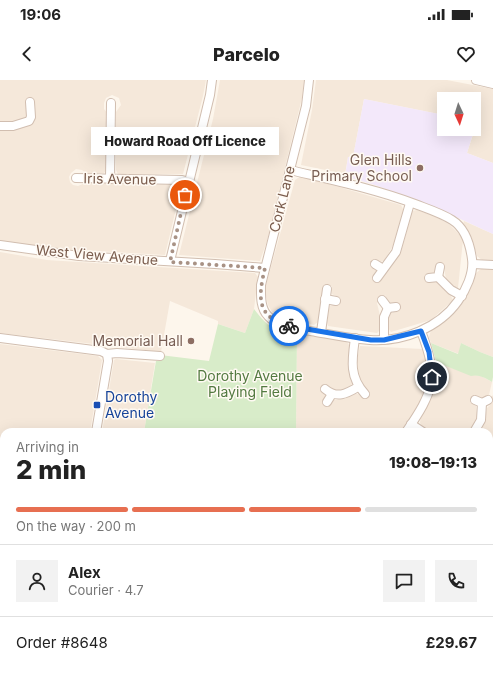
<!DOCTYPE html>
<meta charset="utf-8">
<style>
:root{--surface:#fff;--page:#f2f2f2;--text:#222;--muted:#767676;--line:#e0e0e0;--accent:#e76f51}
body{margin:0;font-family:Inter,sans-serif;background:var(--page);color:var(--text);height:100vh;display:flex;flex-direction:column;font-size:15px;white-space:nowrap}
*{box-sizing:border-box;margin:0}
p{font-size:13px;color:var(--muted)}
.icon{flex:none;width:22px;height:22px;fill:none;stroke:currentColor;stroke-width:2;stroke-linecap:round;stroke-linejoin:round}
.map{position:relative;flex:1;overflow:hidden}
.details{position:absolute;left:0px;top:348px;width:493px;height:248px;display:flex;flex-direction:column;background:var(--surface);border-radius:12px 12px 0 0;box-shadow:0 4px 16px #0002}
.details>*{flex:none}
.needle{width:26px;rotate:176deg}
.controls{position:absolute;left:437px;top:12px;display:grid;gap:8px}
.controls a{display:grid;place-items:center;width:44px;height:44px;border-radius:0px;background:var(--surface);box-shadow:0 4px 16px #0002;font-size:20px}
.pin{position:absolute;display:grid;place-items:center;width:34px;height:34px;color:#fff;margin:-17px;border:2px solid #fff;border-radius:50%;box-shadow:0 1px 4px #0007}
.courier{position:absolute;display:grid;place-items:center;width:40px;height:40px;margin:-20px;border:3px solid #1a73e8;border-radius:50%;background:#fff;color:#222;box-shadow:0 1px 5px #0007}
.bubble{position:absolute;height:28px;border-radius:0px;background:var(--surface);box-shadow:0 4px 16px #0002;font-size:13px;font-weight:800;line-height:28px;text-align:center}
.head em{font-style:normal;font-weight:800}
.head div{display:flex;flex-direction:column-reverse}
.head{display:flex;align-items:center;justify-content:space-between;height:68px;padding:0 16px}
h1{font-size:26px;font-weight:800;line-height:30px}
.bar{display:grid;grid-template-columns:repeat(4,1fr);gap:6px 4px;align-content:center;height:48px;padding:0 16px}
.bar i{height:5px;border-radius:3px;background:var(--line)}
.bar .selected{background:var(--accent)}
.bar p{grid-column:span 4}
.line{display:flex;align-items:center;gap:10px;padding:0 16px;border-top:1px solid var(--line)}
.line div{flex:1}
.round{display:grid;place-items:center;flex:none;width:42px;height:42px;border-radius:0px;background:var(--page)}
.status{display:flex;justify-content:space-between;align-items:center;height:28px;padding:0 20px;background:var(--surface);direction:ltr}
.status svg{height:11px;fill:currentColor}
header{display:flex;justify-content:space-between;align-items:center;height:52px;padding:0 16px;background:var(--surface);font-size:18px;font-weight:800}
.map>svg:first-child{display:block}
.residential{fill:#f5e8da}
.education{fill:#f3e8fa}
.green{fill:#d8ecc9}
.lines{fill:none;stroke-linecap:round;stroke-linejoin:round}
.minor-casing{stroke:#d1beb0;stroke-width:10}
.minor{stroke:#fff;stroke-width:8}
.done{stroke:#a89285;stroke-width:4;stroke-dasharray:0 7.2}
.route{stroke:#1a73e8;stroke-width:5}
.education-dot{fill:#8d6e63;stroke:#fffaf3;stroke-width:1.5}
.transit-dot{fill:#1a4fb4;stroke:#fffaf3;stroke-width:1.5}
.labels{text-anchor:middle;stroke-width:3;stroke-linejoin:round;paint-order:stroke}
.education-label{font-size:14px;fill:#785e54;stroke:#fffaf3;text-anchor:end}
.street-label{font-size:14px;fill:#7a5c4d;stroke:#fffaf3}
.park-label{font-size:14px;fill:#537a41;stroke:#fffaf3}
.transit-label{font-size:14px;fill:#164399;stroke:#fffaf3;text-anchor:start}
</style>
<div class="status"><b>19:06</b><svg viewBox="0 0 49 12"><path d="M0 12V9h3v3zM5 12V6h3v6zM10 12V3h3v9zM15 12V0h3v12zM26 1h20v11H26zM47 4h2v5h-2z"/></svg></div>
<header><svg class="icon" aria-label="back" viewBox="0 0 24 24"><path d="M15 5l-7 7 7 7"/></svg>Parcelo<svg class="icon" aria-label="heart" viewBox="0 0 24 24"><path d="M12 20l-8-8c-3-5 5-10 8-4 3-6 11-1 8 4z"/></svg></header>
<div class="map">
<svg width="493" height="596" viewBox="0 0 493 596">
<rect width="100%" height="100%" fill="#fdf6ec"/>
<g class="residential">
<polygon points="0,0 206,0 203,16 183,94 118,94 116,90 116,32 121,25 119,18 112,15 106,18 104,23 104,29 107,33 106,91 104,93 86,93 82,90 76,89 71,93 69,97 70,102 73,105 78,106 85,103 179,105 181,108 165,175 61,169 0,161"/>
<polygon points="220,0 304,0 302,18 267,161 260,181 179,175 213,39"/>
<polygon points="316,0 447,0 493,9 493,83 467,73 477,42 474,41 474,19 444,19 444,35 364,19 353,77 348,77 345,94 301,85 312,30"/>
<polygon points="301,96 401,125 404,131 395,162 384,181 382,181 374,196 380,201 399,173 404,161 412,131 417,130 437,137 450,145 460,155 463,160 458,208 452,206 446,199 444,188 436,191 434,193 428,194 429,201 435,201 439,203 450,214 453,220 431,240 391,252 388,248 389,237 391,233 397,231 397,223 391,224 388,221 385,215 377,223 381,240 380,250 377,253 328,246 327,242 329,229 330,226 337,224 338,217 332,214 332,206 323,206 319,241 314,245 278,235 272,232 268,225 266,216 266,205 295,100"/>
<polygon points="464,141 493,154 493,181 482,180 477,176 472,160 463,144"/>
<polygon points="0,172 47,180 255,193 258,197 254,229 245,253 218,244 218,241 170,221 161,272 0,253"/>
<polygon points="481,189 493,189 493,277 480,272 461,263 459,274 431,263 429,257 431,250 444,241 458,229 468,213 472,205 475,194"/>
<polygon points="297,253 343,260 348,263 350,267 348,287 352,303 351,306 341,312 332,310 329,307 324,308 325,316 323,322 330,326 334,320 345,319 354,314 358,314 363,318 369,313 360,300 358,293 357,280 360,266 423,269 428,288 425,313 422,320 401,352 296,352"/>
<polygon points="0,264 98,276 102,280 90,352 4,352 4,454 0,454"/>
<polygon points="116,279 155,283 144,352 102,352 114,280"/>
<polygon points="436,282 471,295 475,295 481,296 492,302 489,315 487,317 480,319 475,316 473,323 476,326 477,338 476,344 469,352 430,352 423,347 420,343 421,335 431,319 434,311 436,300"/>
<polygon points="493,315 493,387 489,398 489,352 480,352 484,344 487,328 492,323 490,319"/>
<polygon points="4,462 4,542 0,542 0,464"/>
<polygon points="0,550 4,550 4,592 35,592 34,596 0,596"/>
<polygon points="44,592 278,592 304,596 42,596"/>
</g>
<polygon class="education" points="364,19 444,35 444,49 474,49 474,41 477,41 467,73 493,83 493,154 443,131 378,106 345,96 348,77 353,77"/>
<g class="green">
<path d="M 254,229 C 268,248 275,250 297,253 L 296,352 L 144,352 L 156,281 L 159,281 L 160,275 L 209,281 L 218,244 L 245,253 Z"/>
<path d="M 431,263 L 458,274 L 461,263 L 480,272 L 493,277 L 493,297 L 492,302 C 486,298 478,294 471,296 L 436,282 Z"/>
<polygon points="493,387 493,526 489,536 489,398"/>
<polygon points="493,543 493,596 474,596 476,592 489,592 489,553"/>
<polygon points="387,592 469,592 467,596 387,596"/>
</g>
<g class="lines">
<g class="minor-casing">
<g id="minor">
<polyline points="476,0 493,4"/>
<polyline points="0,46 13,46 29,41 31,37 30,22"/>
<path d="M 290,90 C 332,100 375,109 415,124 C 428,129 441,133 452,140 C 465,148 470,164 472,179 C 474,193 466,210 458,221 C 439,248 403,262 370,260 C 352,259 334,255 316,252 C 301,249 279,248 268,236 C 260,228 261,215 261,205 L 306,26 L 309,0"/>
<polyline points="76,98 182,100 189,102"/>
<polyline points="110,99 111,23"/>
<polyline points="0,165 79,176 215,184 265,188"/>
<polyline points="170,181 210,15 212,0"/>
<polyline points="375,184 383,189"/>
<polyline points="473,184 493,185"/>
<polyline points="438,197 451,210 462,216"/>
<polyline points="377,198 396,172 410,123"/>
<polyline points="429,198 438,197 440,187"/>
<polyline points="325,219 336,221"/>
<polyline points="382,220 388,228 396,227"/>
<polyline points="321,252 327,209"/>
<polyline points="0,258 101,271 107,274 117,273 160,276"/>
<path d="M 355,258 C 352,280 349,297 365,314"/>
<polyline points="384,260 384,237 388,228"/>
<path d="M 325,309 C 337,319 346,314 358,307"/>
<polyline points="475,320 482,323 488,320"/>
<polyline points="327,322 332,314"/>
<polyline points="411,344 423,352"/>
<polyline points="96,352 108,281 107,274"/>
<path d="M 406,352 C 434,311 439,298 421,251"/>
<polyline points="474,352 481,340 482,323"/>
<polyline points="0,546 4,546"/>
<polyline points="313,592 337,596"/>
<polyline points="39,596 39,592"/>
<polyline points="346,596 348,592"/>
</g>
</g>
<use href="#minor" class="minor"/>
</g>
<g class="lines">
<path class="done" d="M 185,115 L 170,182 L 265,188 C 258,217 256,237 289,246"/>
<polyline class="route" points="289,246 371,260 384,260 421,251 429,272 432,297"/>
</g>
<g class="education-dot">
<circle cx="420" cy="88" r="4"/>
<circle cx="191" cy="261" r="4"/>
</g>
<rect class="transit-dot" x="93" y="321" width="8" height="8" rx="2"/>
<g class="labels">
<g class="education-label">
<text x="412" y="85">Glen Hills<tspan x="412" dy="16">Primary School</tspan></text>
<text x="183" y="266">Memorial Hall</text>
</g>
<g class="street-label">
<text transform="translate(120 99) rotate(1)" y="5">Iris Avenue</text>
<text transform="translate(282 119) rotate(-76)" y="5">Cork Lane</text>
<text transform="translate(97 175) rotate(5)" y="5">West View Avenue</text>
</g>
<g class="park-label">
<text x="250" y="301">Dorothy Avenue<tspan x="250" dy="16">Playing Field</tspan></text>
</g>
<g class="transit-label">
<text x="105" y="322">Dorothy<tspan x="105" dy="16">Avenue</tspan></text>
</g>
</g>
</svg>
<div class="controls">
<a><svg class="needle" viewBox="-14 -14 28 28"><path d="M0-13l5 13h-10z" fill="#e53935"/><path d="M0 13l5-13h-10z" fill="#767676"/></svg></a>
</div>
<div class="pin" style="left:185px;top:115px;background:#ea580c"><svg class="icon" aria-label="bag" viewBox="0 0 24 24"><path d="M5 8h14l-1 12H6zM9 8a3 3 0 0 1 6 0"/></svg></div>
<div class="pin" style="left:432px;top:297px;background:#1f2937"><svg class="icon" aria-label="home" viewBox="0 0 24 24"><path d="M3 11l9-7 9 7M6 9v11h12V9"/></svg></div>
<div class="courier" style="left:289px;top:246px"><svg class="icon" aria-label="bike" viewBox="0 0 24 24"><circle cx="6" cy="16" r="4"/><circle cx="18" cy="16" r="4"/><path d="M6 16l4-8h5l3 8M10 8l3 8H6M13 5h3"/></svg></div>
<div class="bubble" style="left:91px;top:47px;width:188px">Howard Road Off Licence</div>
<section class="details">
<div class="head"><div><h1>2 min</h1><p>Arriving in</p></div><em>19:08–19:13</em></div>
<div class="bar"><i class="selected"></i><i class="selected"></i><i class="selected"></i><i></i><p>On the way · 200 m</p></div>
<div class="line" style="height:72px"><a class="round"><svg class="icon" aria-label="person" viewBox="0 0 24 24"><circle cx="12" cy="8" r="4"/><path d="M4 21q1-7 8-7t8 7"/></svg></a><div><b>Alex</b><p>Courier · 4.7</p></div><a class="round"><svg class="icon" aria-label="chat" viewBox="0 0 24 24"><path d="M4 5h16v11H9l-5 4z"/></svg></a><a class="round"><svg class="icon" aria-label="phone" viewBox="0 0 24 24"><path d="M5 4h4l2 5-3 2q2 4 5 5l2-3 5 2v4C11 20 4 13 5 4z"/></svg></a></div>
<div class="line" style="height:52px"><div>Order #8648</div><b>£29.67</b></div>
</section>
</div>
